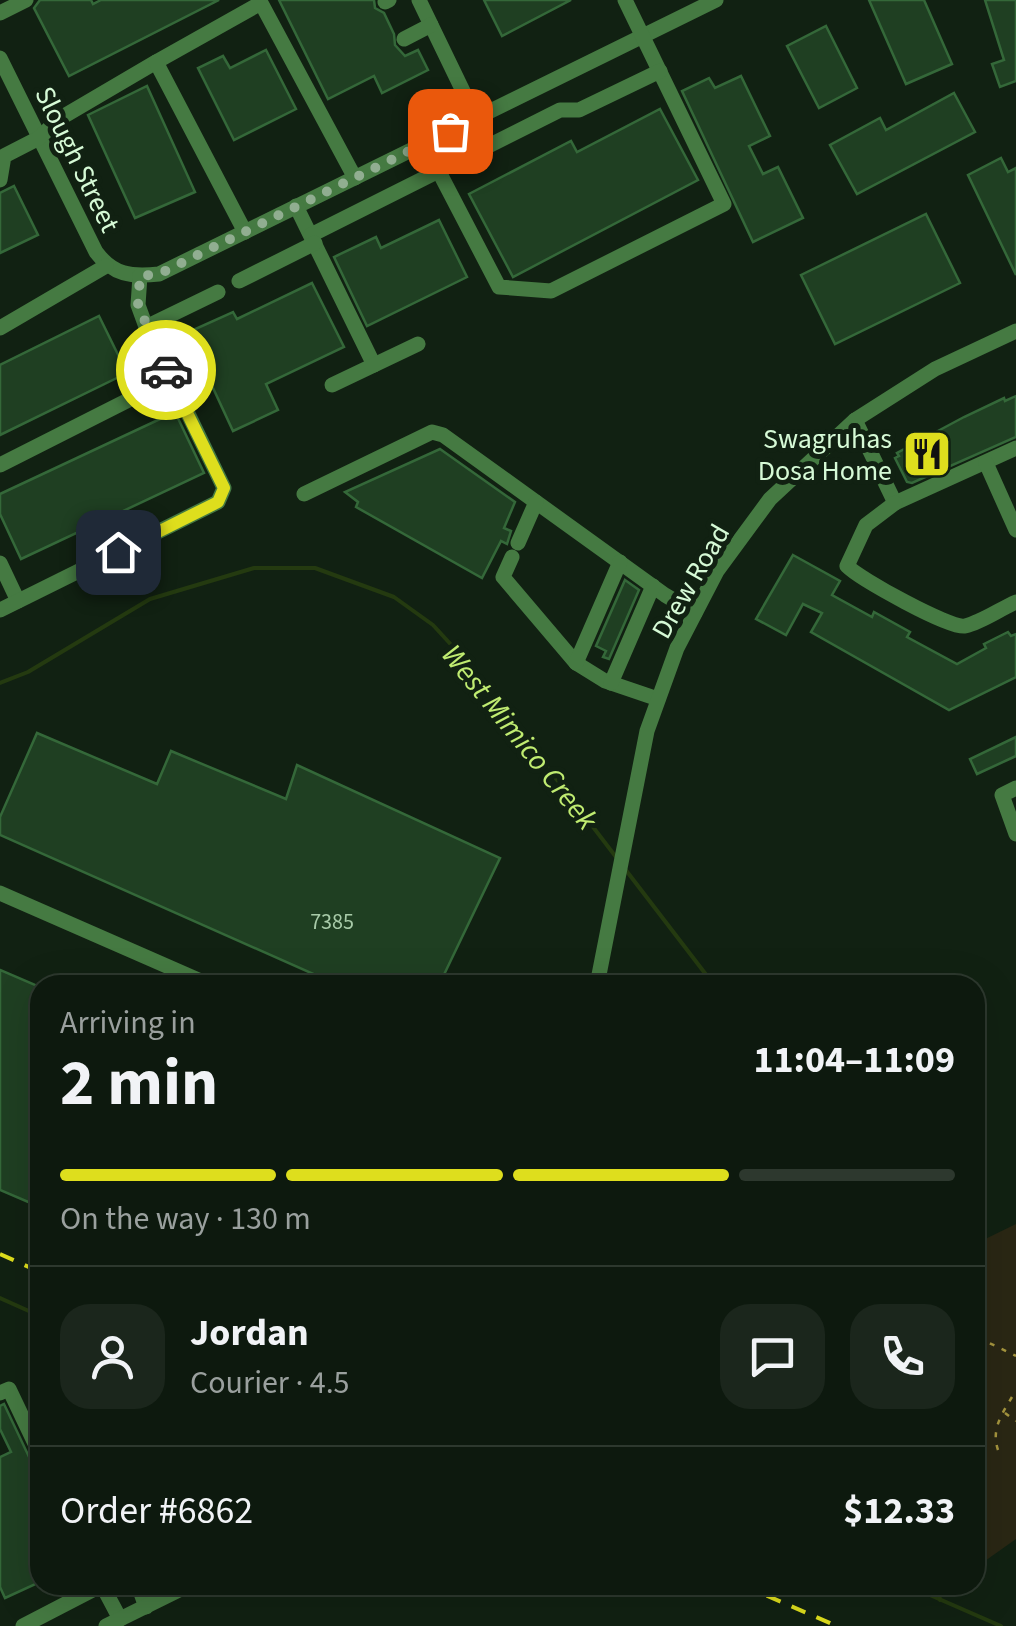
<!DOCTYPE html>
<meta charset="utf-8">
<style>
:root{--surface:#0d190e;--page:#1b261c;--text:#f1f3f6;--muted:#9aa09e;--line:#2d382e;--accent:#dede1d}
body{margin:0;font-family:"Source Sans 3",sans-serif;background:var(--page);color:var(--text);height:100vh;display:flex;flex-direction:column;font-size:38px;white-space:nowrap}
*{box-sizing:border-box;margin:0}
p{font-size:32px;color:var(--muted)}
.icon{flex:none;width:55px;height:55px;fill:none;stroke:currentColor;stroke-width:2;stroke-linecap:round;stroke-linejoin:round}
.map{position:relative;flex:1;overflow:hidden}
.panel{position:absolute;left:30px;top:975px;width:955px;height:620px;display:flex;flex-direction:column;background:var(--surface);border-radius:30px;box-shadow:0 10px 40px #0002,0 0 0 2px var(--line)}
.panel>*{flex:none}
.pin{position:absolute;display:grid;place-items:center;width:85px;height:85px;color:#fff;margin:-42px;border-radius:20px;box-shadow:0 5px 15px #0006}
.courier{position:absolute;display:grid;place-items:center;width:100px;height:100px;margin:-50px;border:8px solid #dede1d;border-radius:50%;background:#fff;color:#222;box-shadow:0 2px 12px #0007}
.headline em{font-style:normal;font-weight:700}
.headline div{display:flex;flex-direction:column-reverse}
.headline{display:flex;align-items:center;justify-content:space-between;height:170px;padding:0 30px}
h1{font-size:65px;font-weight:700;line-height:75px}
.bar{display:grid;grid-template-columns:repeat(4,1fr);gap:15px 10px;align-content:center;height:120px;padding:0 30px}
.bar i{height:12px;border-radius:8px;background:var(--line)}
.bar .current{background:var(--accent)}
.bar p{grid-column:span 4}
.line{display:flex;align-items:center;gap:25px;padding:0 30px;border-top:2px solid var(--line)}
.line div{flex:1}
.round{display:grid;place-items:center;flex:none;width:105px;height:105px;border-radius:30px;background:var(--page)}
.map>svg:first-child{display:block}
.green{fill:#2a2714}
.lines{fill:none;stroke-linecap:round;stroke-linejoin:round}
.stream{stroke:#243a10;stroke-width:4}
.building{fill:#1f3f22;stroke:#346839;stroke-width:2.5}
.path{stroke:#a5953e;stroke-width:2.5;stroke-dasharray:5 8;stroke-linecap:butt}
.minor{stroke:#457a42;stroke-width:15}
.rail{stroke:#dede1d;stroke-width:4;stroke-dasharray:15 12;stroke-linecap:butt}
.done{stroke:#91ae91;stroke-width:10;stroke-dasharray:0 18}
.route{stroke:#dede1d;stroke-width:12}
.labels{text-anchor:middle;stroke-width:10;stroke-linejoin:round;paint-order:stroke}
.number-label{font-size:22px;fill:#a8cba9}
.street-label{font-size:28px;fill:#d6fad6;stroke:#112112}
.poi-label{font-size:28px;fill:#d6fad6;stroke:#112112;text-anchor:end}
.water-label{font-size:30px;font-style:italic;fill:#c0ec71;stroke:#112112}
</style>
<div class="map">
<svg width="1016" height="1626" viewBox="0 0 1016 1626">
<rect width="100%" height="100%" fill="#112112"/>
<polygon class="green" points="1016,1224 1016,1539 975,1568 975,1244"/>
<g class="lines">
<g class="stream">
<polyline points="0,683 28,672 150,599 254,568 315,568 394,597 433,625 466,661 616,857"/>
<polyline points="625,869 714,985"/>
<polyline points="0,1298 40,1316"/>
<polyline points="907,1585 1001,1626"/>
<polyline points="938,1585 940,1600"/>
</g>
</g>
<g class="building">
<polygon points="40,0 91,0 93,4 101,0 219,0 69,76 34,8"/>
<polygon points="279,0 374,0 375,8 384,13 394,34 395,45 405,56 418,50 428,70 382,93 374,76 328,99"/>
<polygon points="484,0 571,0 502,36"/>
<polygon points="869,0 924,0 952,64 906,84"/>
<polygon points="985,0 1016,0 1016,81 1000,87 992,64 1004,60"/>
<polygon points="826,26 857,88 819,108 787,46"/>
<polygon points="266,50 296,109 234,140 198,68 223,56 230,68"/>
<polygon points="741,76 770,136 749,146 763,174 778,167 803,218 753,242 682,91 709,78 715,88"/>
<polygon points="147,86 195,192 135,218 88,115"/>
<polygon points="954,93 975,132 857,194 830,145 880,118 886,130"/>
<polygon points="660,109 698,180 513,277 469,194 571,141 577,152"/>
<polygon points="1001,158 1008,172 1016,168 1016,275 968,175"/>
<polygon points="14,186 38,235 0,253 0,193"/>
<polygon points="926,214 960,283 835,344 801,275"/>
<polygon points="439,220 467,277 367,326 334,257 376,237 381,248"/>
<polygon points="312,283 344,347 266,384 278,410 233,431 213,388 196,396 171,340 233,312 237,319"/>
<polygon points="99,316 127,373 0,435 0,365"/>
<polygon points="1016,396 1016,437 912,483 907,482 895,458 899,456 897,453 964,417 1004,398 1005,401"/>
<polygon points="175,412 204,473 21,559 0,514 0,494"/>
<polygon points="440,449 515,502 504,528 511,531 507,544 501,541 482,578 356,507 358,502 345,492"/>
<polygon points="793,555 840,581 832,595 872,617 874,612 910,632 907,637 957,664 986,648 984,644 1008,632 1011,636 1016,634 1016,677 949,710 811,632 822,613 803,604 786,635 756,619"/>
<polygon points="625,580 639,590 609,659 603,657 606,651 596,646"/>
<polygon points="37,733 157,784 171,751 286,799 297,765 500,858 439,985 338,985 0,835 0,817"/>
<polygon points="1016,737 1016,756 977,774 970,759"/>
<polygon points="0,970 40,987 40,1207 0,1190"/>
<polygon points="4,1404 30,1459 40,1466 40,1582 5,1598 0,1587 0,1457 11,1452 0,1429 0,1406"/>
</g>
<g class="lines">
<g class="path">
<polyline points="983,1327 977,1337 1016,1356"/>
<polyline points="1005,1413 1016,1421"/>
<path d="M 998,1450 C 990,1427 1005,1410 1016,1390"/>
</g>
<g class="minor">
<polyline points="419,0 476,118"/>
<polyline points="385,2 389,0"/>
<polyline points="0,13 26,0"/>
<polyline points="404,39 431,25"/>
<path d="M 0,58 L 96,252 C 113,275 131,277 159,274 L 716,0"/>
<polyline points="424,143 499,287 551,291 724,204 625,0"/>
<polyline points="0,180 4,156 39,138 59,119 156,62"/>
<polyline points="296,206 374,365"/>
<polyline points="245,232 156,62 261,3 355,178"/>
<polyline points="311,235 560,110 579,110 660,71"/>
<polyline points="239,281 315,243"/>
<polyline points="146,327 218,292"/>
<polyline points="0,328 106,266"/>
<polyline points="332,385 418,344"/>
<polyline points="855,420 895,503 1016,448"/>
<polyline points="986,463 1016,530"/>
<polyline points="0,465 170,379"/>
<polyline points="304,494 432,432 443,435 665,595 695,613"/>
<path d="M 895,503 L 866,525 L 847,566 C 860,579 950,629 965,626 C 982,622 1000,609 1016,602"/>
<polyline points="518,543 536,502"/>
<polyline points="512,557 503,577 576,663 605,681 658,699"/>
<polyline points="0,563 18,601"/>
<polyline points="0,610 218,502 224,488 146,327 138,305 140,276"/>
<polyline points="576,663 620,562"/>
<polyline points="611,683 653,586"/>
<polyline points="1016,788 1002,795 1016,834"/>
<polyline points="0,893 210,985"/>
<polyline points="597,985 647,731 677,648 717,571 770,499 855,420 935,369 1016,331"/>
<polyline points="0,1393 9,1389 40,1454"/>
<polyline points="138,1585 146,1607"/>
<polyline points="23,1626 102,1585 120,1619"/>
<polyline points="106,1626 189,1585"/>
</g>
<g class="rail">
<polyline points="0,1254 40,1272"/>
<polyline points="742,1585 837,1626"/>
</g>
</g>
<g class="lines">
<polyline class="done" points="166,370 138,305 140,276 159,274 450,131"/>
<polyline class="route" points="118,552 218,502 224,488 166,370"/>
</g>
<defs>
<g id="restaurant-square" transform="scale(2.5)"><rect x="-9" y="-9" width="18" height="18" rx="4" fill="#dede1d" stroke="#112112"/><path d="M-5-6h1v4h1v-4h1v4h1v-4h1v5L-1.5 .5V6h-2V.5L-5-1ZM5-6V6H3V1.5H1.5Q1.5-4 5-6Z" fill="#111"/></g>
</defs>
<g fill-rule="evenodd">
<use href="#restaurant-square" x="927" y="454"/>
</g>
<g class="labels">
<g class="number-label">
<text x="332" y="929">7385</text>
</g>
<g class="street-label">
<text transform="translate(78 159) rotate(64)" y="10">Slough Street</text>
<text transform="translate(690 581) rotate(-60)" y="10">Drew Road</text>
</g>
<g class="poi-label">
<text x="892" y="448">Swagruhas<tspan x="892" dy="32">Dosa Home</tspan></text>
</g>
<g class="water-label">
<text transform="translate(520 737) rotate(51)" y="10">West Mimico Creek</text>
</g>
</g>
</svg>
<div class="pin" style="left:450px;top:131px;background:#ea580c"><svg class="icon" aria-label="bag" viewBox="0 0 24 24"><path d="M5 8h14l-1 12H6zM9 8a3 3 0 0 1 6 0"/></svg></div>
<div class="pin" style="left:118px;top:552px;background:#1f2937"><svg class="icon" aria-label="home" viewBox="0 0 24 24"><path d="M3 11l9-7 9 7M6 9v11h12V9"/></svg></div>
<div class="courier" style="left:166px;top:370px"><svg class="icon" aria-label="car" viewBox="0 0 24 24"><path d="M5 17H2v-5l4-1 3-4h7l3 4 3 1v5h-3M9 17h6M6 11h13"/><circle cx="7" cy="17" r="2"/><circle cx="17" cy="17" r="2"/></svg></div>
<section class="panel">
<div class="headline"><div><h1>2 min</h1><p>Arriving in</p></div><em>11:04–11:09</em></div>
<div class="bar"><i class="current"></i><i class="current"></i><i class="current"></i><i></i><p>On the way · 130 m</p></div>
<div class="line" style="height:180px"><a class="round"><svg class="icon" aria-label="person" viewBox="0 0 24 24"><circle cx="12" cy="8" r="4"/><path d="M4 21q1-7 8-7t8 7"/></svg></a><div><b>Jordan</b><p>Courier · 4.5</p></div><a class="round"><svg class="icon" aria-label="chat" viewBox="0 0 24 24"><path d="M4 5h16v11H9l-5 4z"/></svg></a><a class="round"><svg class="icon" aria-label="phone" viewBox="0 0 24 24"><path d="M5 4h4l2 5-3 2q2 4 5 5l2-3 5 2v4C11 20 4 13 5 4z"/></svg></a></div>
<div class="line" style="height:130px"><div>Order #6862</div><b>$12.33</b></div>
</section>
</div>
